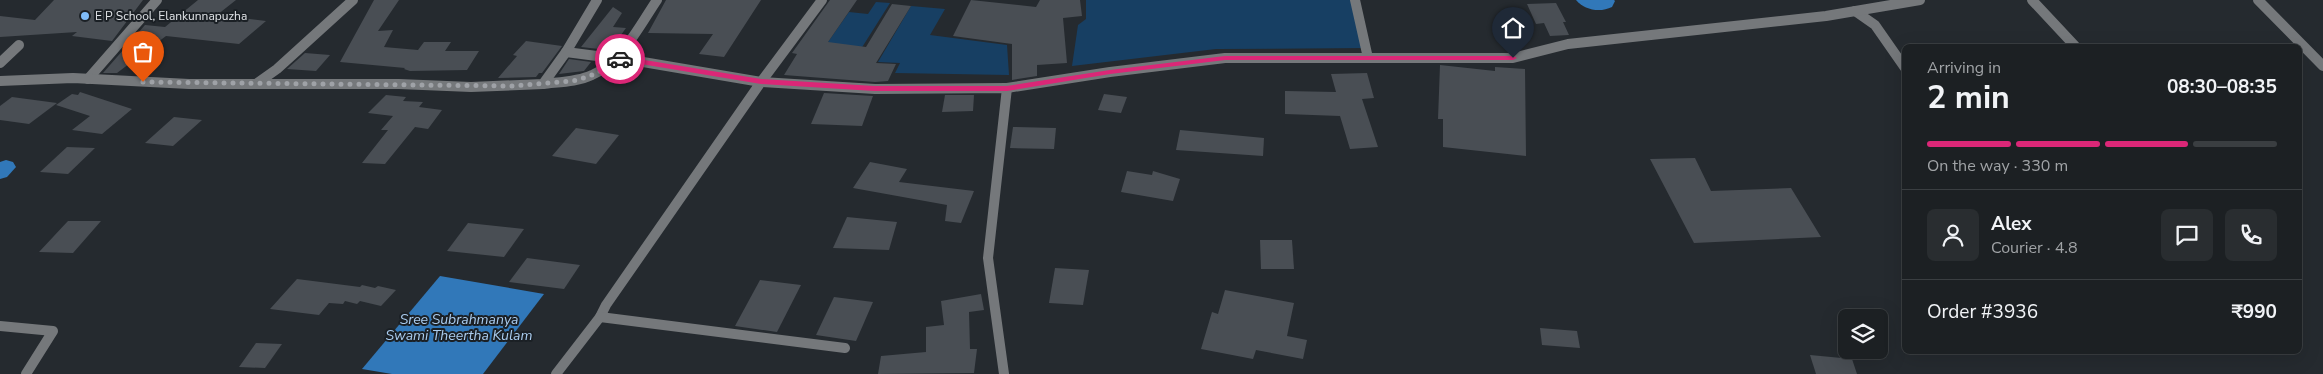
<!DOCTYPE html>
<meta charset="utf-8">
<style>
:root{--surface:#1c2023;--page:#292d30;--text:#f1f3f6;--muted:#a0a3a6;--line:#3a3e41;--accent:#db2777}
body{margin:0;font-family:"Nunito Sans",sans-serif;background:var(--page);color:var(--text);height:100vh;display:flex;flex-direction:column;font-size:19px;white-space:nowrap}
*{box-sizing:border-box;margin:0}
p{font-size:16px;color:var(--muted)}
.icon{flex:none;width:28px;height:28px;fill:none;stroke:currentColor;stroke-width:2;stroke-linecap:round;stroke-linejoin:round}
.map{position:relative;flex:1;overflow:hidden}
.panel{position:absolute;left:1902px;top:44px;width:400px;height:310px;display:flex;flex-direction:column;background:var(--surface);border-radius:8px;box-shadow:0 5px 20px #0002,0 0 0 1px var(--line)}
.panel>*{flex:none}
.controls{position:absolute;left:1838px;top:309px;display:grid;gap:10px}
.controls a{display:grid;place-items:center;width:50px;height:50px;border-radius:8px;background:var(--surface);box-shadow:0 5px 20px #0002,0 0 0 1px var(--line);font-size:25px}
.pin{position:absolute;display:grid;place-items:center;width:42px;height:42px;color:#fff;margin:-51px -21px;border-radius:50% 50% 50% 0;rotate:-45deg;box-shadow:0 0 5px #0007}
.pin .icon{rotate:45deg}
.courier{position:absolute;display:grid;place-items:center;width:50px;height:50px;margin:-25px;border:4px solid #db2777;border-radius:50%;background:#fff;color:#222;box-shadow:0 1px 6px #0007}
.headline em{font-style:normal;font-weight:700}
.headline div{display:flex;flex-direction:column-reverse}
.headline{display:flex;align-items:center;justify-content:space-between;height:85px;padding:0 25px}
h1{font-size:32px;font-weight:700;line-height:38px}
.bar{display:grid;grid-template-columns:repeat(4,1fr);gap:8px 5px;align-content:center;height:60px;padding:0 25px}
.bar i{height:6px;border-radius:4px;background:var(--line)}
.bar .selected{background:var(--accent)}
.bar p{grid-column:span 4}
.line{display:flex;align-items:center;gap:12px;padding:0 25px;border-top:1px solid var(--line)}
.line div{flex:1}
.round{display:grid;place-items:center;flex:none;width:52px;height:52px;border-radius:8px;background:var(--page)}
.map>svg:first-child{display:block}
.green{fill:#173f63}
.water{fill:#3178b9}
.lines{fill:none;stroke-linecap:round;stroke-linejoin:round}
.canal{fill:#3178b9;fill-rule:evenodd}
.building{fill:#494e54}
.minor{stroke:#75787b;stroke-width:10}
.tertiary{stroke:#75787b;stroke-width:10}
.route{fill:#db2777}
.done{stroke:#9fa2a7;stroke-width:5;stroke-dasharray:0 9}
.poi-dot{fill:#80bdfa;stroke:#1b2025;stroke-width:2}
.labels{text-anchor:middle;stroke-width:4;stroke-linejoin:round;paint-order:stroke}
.poi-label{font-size:12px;fill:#e0e3e7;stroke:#1b2025;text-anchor:start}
.water-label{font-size:14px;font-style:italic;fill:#aaccef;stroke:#1b2025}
</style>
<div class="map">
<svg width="2323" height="374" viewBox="0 0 2323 374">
<rect width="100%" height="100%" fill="#252a2f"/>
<g class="green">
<polygon points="1086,0 1354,0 1367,48 1216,49 1072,66 1078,25 1086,19"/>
<polygon points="876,2 890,3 854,60 828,42 849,12 868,14"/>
<polygon points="911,6 945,9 930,35 1007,45 1009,75 895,73 900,63 878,62"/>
</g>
<g class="water">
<path d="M 1576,0 L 1614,0 L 1615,1 L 1612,7 C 1600,13 1584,10 1576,0 Z"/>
<polygon points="440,276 544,294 483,374 392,374 362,369"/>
</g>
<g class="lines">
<polygon class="canal" points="6,160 13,162 16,167 7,177 0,179 0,162"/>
</g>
<g class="building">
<polygon points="54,0 143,0 112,41 72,36 77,32 0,37 0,16 35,20"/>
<polygon points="198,0 236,0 217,15 266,21 239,44 166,36 117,73 103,73 145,25 165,27"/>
<polygon points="374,0 399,0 378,31 393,30 384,47 418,50 424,42 451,42 445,51 479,51 467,70 410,71 404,69 405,68 340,62"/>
<polygon points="666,0 761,0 724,57 699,54 713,34 648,33"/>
<polygon points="830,0 857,0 828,42 866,47 892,4 911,6 876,63 896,64 888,81 875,82 784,75 797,54 792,53"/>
<polygon points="971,0 1036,7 1040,0 1080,0 1082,16 1063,18 1067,63 1037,65 1037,76 1012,80 1012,44 953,36"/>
<polygon points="1556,3 1566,22 1563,22 1569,35 1550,36 1544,23 1536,24 1527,4"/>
<polygon points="613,7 622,13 613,27 626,28 613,46 602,45 599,49 581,47"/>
<polygon points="526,41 562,46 542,73 539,73 536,77 498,78 517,56 513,55"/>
<polygon points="305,53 330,55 316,71 287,69"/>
<polygon points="569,59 591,62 584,71 559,74"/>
<polygon points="1440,65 1495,71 1495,67 1525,69 1526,156 1443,147 1443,119 1438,119"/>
<polygon points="1367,73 1374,98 1362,99 1378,147 1350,149 1340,116 1285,114 1285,91 1336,92 1331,74"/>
<polygon points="80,92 132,109 102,134 72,130 90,116 56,105 72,94 78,95"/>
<polygon points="824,93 873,96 862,126 811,124"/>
<polygon points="1104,94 1127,97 1121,113 1098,110"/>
<polygon points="386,95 406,97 403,101 423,102 419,107 442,110 428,129 415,127 385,164 362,163 388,130 381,130 393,116 368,113"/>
<polygon points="945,95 974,95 973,111 942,112"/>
<polygon points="12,97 57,103 29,124 0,120 0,106"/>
<polygon points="174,117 202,120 173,146 145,143"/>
<polygon points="1013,127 1056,128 1054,149 1010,148"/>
<polygon points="576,128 619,135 596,164 552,156"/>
<polygon points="1180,130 1264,138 1263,156 1176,150"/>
<polygon points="67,147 95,148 68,174 40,172"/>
<polygon points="1695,158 1711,191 1791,188 1821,237 1694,243 1650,159"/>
<polygon points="870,162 907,169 899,182 974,191 961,223 945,221 947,205 853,188"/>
<polygon points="1127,171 1152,175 1153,171 1180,179 1173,201 1121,192"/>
<polygon points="847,217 897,222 889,250 833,248"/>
<polygon points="68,221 101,221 73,253 39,252"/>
<polygon points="468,223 524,229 504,257 447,251"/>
<polygon points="1260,240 1292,240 1294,269 1261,269"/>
<polygon points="527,258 580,265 564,289 509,282"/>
<polygon points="1055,268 1089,270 1083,305 1049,303"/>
<polygon points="297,279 360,287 362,285 375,288 378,286 396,290 381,306 360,301 357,304 345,301 343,304 329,303 319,315 270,309"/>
<polygon points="760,280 801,285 777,332 735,326"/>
<polygon points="1225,290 1294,303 1287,336 1307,340 1303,359 1256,350 1253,359 1201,349 1212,312 1218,314"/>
<polygon points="981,294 984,310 969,312 970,349 977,349 974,373 878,374 881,356 926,352 926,327 944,325 941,301"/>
<polygon points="834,297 873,302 856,341 816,335"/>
<polygon points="1540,328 1577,331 1580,348 1542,345"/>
<polygon points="256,343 282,344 265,368 239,367"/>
<polygon points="1810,355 1852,359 1857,374 1816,374"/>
</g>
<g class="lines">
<g class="minor">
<polyline points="1355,0 1368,58"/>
<polyline points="2032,0 2075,46"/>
<polyline points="2258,0 2323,66"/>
<polyline points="1855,11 1875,25 1905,68"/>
<polyline points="566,52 597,0"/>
<polyline points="0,63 19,45"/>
<polyline points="88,79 157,0"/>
<polyline points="0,81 73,78 189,84 399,84 471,87 543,84 566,52 643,62 761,82 606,305 600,317 556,374"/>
<polyline points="256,84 277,69 353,0"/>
<path d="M 543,84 C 559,82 577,82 592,75 C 621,63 640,25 657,0"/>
<polyline points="1007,88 1110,72 1225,58 1513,58 1568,44 1826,16 1920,0"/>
<polyline points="600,317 845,348"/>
<polyline points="0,326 53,331 26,374"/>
</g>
<g class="tertiary">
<polyline points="761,82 875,89 1007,88 988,258 1004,374"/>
<polyline points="761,82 822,0"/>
</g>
</g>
<polygon class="route" points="620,56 761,79 874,86 1007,86 1110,70 1225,56 1513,56 1517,58 1513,60 1225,60 1110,74 1007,91 874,91 761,84 617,60 616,59"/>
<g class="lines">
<polyline class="done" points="143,82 511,86 573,81 587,77 599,72 614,58 620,59"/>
</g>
<circle class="poi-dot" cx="85" cy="16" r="5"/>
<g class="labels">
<g class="poi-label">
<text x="95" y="20">E P School, Elankunnapuzha</text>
</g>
<g class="water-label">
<text x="459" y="324">Sree Subrahmanya<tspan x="459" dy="16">Swami Theertha Kulam</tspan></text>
</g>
</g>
</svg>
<div class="controls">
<a><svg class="icon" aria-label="layers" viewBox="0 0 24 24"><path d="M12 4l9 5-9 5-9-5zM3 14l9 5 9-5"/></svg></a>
</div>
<div class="pin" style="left:143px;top:82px;background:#ea580c"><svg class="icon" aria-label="bag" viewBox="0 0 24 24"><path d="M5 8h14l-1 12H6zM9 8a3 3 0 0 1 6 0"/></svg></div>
<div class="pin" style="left:1513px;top:58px;background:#1f2937"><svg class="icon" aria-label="home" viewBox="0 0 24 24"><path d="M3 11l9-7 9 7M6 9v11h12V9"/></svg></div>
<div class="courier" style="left:620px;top:59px"><svg class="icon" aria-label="car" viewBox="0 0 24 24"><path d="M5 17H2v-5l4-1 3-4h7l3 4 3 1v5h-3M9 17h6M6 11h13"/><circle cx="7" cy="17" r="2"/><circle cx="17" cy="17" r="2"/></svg></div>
<section class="panel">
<div class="headline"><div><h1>2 min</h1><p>Arriving in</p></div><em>08:30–08:35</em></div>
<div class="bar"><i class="selected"></i><i class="selected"></i><i class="selected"></i><i></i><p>On the way · 330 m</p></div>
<div class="line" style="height:90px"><a class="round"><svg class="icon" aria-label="person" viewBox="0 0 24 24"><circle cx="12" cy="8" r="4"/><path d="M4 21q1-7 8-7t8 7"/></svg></a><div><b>Alex</b><p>Courier · 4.8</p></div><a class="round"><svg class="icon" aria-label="chat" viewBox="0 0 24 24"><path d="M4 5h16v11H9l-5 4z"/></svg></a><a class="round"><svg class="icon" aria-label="phone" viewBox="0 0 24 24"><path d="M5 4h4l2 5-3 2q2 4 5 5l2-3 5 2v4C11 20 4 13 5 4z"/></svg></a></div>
<div class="line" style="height:65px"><div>Order #3936</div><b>₹990</b></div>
</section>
</div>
